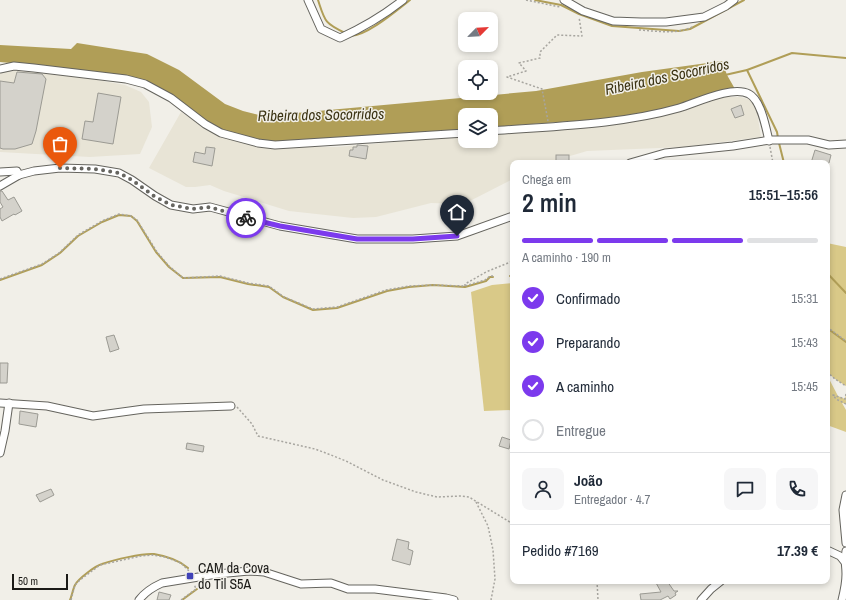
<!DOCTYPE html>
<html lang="pt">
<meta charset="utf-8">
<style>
:root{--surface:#fff;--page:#f6f6f7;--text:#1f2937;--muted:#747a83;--line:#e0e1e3;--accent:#7c3aed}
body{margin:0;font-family:"Archivo Narrow",sans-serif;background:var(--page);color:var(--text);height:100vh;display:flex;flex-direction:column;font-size:15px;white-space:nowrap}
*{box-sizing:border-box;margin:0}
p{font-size:13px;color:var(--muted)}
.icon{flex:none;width:22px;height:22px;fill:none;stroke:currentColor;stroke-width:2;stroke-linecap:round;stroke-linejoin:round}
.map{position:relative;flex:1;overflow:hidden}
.details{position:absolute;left:510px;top:160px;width:320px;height:424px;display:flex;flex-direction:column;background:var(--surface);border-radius:8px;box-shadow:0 2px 6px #0003}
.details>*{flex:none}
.needle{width:26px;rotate:66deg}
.fabs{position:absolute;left:458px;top:12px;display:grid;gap:8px}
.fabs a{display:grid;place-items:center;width:40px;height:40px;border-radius:8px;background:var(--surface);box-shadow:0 2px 6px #0003;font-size:20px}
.scale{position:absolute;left:12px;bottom:10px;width:56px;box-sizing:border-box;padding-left:4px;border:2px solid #1b1a17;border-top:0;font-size:11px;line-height:14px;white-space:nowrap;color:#1b1a17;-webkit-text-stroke:3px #f1efe8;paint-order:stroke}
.pin{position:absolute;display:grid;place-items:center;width:34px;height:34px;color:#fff;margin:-41px -17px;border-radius:50% 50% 50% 0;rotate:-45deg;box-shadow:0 0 4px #0007}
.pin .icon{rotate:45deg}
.courier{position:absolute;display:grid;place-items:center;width:40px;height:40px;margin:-20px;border:3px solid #7c3aed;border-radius:50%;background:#fff;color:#222;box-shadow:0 1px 5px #0007}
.overview em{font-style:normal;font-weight:600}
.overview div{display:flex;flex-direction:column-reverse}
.overview{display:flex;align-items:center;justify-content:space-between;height:68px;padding:0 12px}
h1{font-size:26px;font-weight:600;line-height:30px}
.bar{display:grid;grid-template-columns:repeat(4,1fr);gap:6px 4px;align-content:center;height:48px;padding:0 12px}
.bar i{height:5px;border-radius:3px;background:var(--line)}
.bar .on{background:var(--accent)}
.bar p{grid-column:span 4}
.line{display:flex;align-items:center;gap:10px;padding:0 12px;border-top:1px solid var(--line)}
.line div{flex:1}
.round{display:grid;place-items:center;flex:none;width:42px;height:42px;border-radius:8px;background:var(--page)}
ol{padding:0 12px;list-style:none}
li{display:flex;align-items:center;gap:12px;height:44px}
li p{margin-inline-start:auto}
li .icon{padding:4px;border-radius:50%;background:var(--accent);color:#fff;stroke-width:4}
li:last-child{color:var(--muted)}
li i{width:22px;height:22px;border:2px solid var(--line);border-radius:50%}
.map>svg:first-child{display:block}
.built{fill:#e8e4d6}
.green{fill:#d9c988}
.water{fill:#b09e57}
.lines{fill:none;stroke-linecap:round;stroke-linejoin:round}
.stream{stroke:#b09e57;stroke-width:2}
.building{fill:#d4d2cb;stroke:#9b9a93}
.minor-casing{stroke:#65645e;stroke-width:9}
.path{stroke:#a7a59f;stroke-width:1.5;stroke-dasharray:2 2;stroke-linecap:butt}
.minor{stroke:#fff;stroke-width:7}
.done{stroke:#666560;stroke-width:4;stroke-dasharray:0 7.2}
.route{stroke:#7c3aed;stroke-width:5}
.poi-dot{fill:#4143b8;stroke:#f1efe8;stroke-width:1.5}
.labels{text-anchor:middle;stroke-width:3;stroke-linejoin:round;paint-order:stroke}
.poi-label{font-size:14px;fill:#1b1a17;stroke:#f1efe8;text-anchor:start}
.water-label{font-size:15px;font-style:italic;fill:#3c3414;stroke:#f1efe8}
</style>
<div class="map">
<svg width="846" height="600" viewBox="0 0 846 600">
<rect width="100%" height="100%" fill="#f1efe8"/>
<g class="built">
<polygon points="12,69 59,73 125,85 141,92 149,102 152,127 140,154 90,157 0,152 0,73"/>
<polygon points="726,97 741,97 751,100 757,112 761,137 684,147 587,151 560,159 554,163 513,163 513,179 464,204 431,203 376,217 353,218 289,211 224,191 210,185 195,187 186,187 149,168 181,112 216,134 260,147 337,147 465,136 465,141 491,141 491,134 541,130"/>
</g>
<g class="green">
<polygon points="827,243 846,247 846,386 835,379 827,372"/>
<polygon points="513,283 513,410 484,411 471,292 492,285"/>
<polygon points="827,375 838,396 845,399 846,394 846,404 842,403 846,410 846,432 827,425"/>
</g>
<polygon class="water" points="77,43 147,54 179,70 225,104 243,111 263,116 536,91 642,72 722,61 727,75 735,89 678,107 631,117 491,127 491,115 465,115 465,129 274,144 258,142 218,129 146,83 32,65 0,62 0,45 71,49"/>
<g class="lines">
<g class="stream">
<path d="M 318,0 C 325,21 324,23 345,33"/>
<polyline points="535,0 561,5 579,14 612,26 679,31 690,29 744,0"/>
<path d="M 350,36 C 367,36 397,10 410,0"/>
<polyline points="747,70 777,132 778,138"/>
<polyline points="725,75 747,70 792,53 846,58"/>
<polyline points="779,143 784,163"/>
<polyline points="827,273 846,293"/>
<polyline points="510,276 511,276"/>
<polyline points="0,280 42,265 60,253 78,236 102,222 119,215 131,216 137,221 156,252 169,267 183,278 220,277 248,284 269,287 283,297 313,310 337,308 387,291 409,287 433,285 465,287 486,281 490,277 493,277"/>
<polyline points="827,328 846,342"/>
<path d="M 70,600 C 72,595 73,589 75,585 C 78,579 95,566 102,564 C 114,560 142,553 154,554 C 166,556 179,560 188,568"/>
<polyline points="182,600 197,589"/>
</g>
</g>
<g class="building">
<polygon points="17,72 42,74 46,79 36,131 32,144 15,149 3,149 0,148 0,81 14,83"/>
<polygon points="98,93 121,97 113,144 82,139 85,121 93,122"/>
<polygon points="741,105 744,115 735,118 731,109"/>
<polygon points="357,145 368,146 366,159 349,156 350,150 353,150 353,147 357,147"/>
<polygon points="206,147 215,148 212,166 193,162 195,152 205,154"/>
<polygon points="815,150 831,155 829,163 811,163"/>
<rect x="556" y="155" width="13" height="8"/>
<polygon points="0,191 2,191 8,200 14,197 22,211 15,215 14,214 2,221 0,217 0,209 3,207 0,202"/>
<polygon points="114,335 119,349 110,352 106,337"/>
<polygon points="0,363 8,363 7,383 0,383"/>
<polygon points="20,411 38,414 36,427 19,424"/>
<polygon points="502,437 511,440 509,449 499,446"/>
<polygon points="187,443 204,446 203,452 186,449"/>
<polygon points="51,489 54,495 40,502 36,495"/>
<polygon points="397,539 409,542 408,549 413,551 410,565 392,560"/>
<polygon points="655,581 667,581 674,591 678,591 675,593 676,595 670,599 668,596 660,600 641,600 640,594 661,592"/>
<polygon points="159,592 171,595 169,600 157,600"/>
</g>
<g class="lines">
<g class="minor-casing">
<g id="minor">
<path d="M 308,0 L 321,29 L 340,38 C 362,28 384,15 403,0"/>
<polyline points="564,0 583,11 613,21 641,22 666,22 704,17 726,6 734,0"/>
<polyline points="0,69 14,66 34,68 126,79 145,84 171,98 205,124 221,133 258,143 275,145 465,133"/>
<path d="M 491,131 C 553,126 619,125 679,108 C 696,103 732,85 749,94 C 761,100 766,128 769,141"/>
<polyline points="630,163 665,153 733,146 770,140 808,140 829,145 846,144"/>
<polyline points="0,172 17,171 19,175"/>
<polyline points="0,186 19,175 34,171 60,168 95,169 119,173 132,180 155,196 171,205 193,209 210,207 280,226 357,239 413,239 457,236 513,216"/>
<polyline points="0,403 47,406 93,416 144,409 231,406"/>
<polyline points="0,453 5,431 9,403"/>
<polyline points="846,495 843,510 846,543"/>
<polyline points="827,550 840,556 844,561"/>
<path d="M 139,600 C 145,592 153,587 162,583 L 217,574 L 249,571 L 264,572 L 301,584 L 331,583 L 348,589 L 375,589 L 446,598 L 454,600"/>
<polyline points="701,600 711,589 721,581"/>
<path d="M 842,600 C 844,592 846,583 846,574 C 846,564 844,562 846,551"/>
</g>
</g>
<g class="path">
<polyline points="526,0 560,7"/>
<path d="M 639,30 C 658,31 677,35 694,26"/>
<polyline points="548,121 542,89 507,77 526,71 519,63 540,58 540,52 557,35 582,36 579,17"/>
<polyline points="770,147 773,163"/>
<polyline points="510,276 511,275"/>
<polyline points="0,279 42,264 59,253 78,235 102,221 119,214 131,216 137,220 157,252 169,266 183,278 220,276 248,283 269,286 284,297 313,309 337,307 386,290 409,286 433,285 465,286 485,280 490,276 493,276"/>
<polyline points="465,286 465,284 486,272 513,261"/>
<polyline points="827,327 846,341"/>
<polyline points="827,372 835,379 846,386"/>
<polyline points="846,394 845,399 833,395 836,399 846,404"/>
<polyline points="237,407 252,424 258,436 315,449 331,455 346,461 383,480 416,492 437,497 461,496 469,497 513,524"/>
<polyline points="476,502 488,526 493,550 495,579 491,600"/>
<polyline points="597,581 598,600"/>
<polyline points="71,600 75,585 80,580 100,565 141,556 152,555 165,557 181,563 189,571"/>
<polyline points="181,600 196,589 194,584"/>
</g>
<use href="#minor" class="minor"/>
</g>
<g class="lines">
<polyline class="done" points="60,168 95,169 119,173 132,180 154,196 171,205 193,209 210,207 246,218"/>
<polyline class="route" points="246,218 280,226 357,239 413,239 457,236"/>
</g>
<rect class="poi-dot" x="186" y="572" width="8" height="8" rx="2"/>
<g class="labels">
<g class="poi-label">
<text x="198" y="573">CAM da Cova<tspan x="198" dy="16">do Til S5A</tspan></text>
</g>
<g class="water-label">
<text transform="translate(667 77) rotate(-12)" y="5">Ribeira dos Socorridos</text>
<text transform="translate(321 115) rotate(-1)" y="5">Ribeira dos Socorridos</text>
</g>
</g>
</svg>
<div class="fabs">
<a><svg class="needle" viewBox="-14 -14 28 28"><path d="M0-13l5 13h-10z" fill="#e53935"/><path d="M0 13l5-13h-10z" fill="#747a83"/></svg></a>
<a><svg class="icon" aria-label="locate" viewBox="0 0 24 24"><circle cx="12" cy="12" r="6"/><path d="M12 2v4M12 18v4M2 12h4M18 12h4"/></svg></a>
<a><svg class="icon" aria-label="layers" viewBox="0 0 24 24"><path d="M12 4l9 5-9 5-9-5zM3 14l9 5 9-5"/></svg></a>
</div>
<div class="scale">50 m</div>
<div class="pin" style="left:60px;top:168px;background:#ea580c"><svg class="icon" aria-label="bag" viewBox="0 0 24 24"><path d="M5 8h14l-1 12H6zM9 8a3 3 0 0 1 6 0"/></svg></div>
<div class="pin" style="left:457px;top:236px;background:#1f2937"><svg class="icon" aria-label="home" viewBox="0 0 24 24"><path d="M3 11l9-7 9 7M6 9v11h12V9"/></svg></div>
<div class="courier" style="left:246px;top:218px"><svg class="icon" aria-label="bike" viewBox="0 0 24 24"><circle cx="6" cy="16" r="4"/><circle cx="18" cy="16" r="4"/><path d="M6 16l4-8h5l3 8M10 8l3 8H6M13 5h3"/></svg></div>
<section class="details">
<div class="overview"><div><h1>2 min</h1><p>Chega em</p></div><em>15:51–15:56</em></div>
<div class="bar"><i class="on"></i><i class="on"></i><i class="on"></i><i></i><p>A caminho · 190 m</p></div>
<ol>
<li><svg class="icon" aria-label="check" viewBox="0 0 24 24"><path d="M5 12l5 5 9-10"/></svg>Confirmado<p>15:31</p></li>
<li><svg class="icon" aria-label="check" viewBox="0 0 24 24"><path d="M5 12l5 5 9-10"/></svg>Preparando<p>15:43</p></li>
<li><svg class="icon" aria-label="check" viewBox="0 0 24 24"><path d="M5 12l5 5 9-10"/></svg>A caminho<p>15:45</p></li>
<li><i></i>Entregue</li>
</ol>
<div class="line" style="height:72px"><a class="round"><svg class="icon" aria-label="person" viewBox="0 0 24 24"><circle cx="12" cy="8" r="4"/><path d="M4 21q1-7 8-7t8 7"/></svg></a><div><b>João</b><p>Entregador · 4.7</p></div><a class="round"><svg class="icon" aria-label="chat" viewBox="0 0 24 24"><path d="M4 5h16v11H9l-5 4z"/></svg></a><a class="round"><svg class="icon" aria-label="phone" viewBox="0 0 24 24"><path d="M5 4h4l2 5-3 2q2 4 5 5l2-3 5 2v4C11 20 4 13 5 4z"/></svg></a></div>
<div class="line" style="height:52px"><div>Pedido #7169</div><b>17.39 €</b></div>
</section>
</div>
